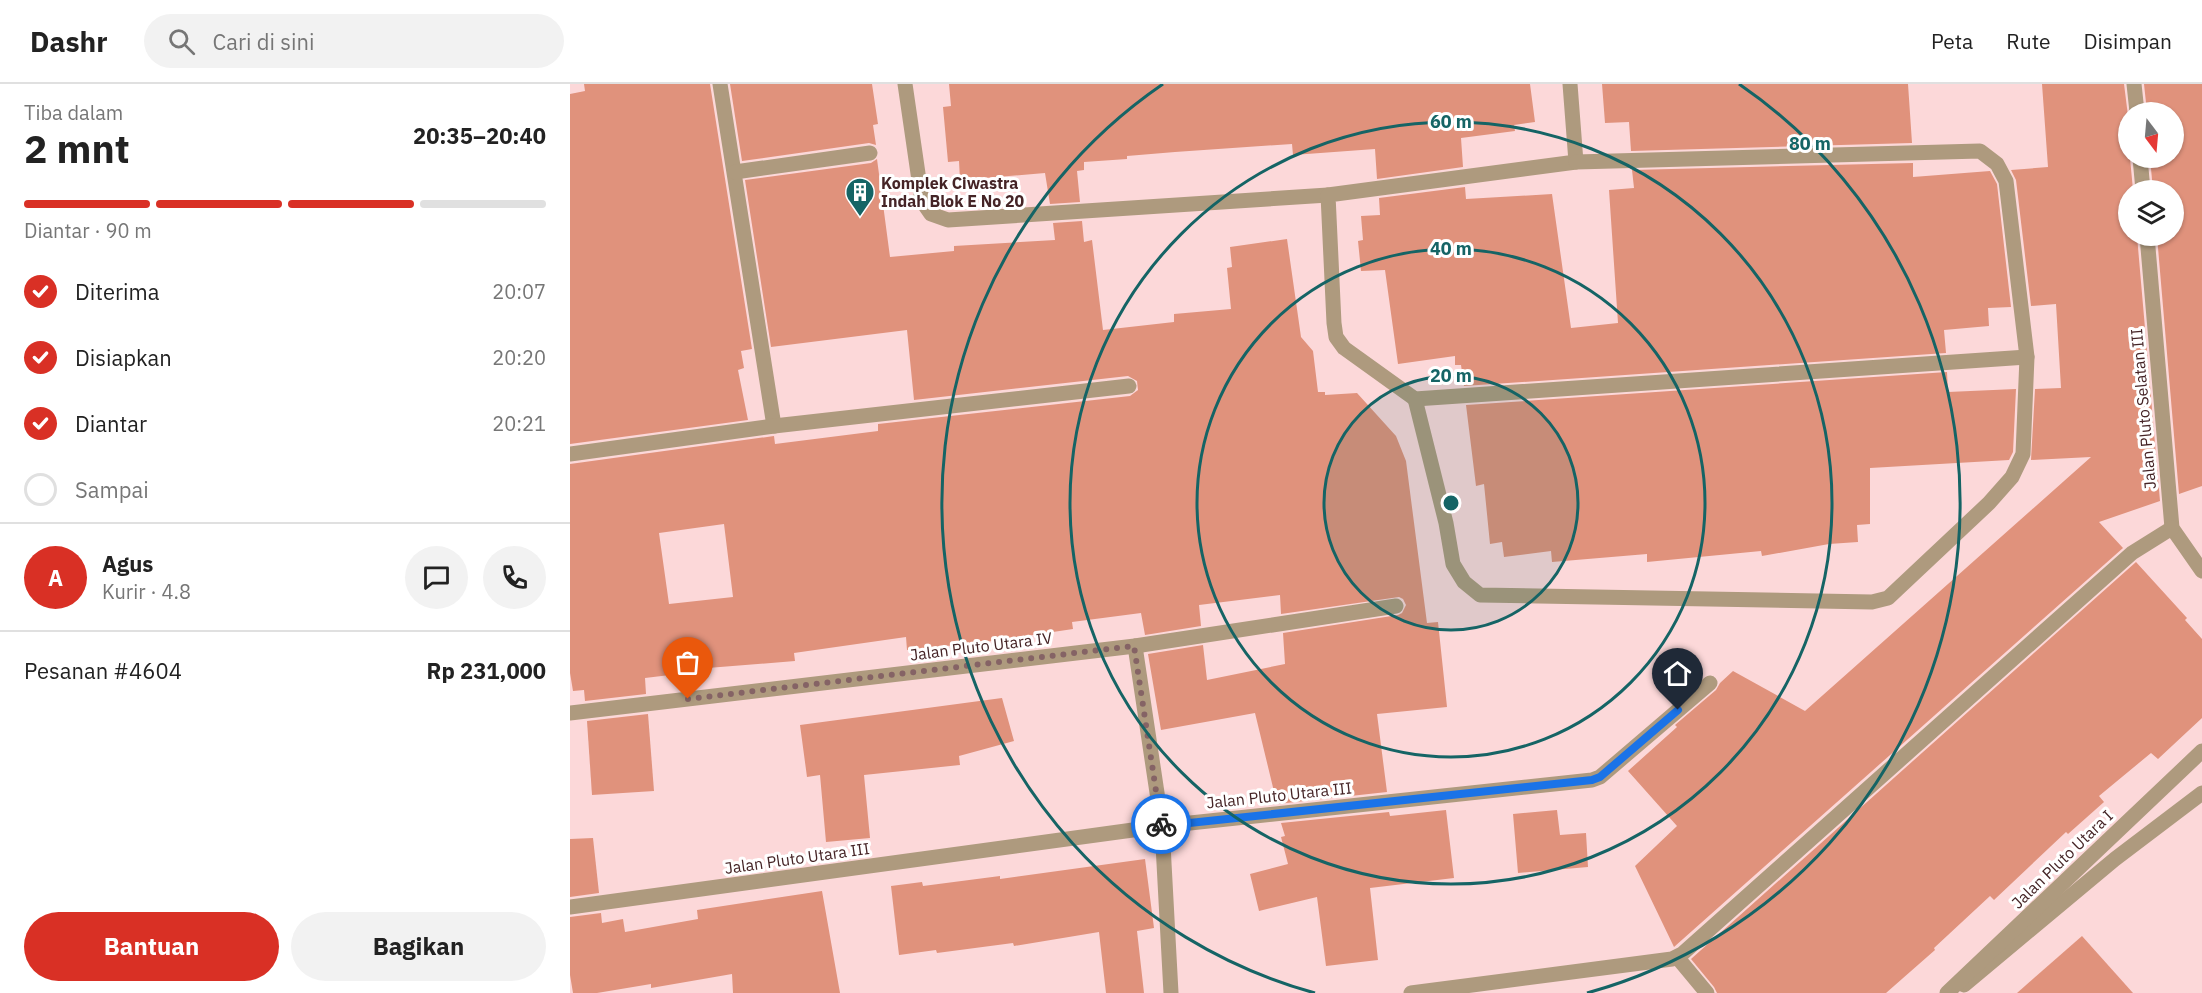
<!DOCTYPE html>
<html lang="id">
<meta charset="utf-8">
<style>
:root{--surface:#fff;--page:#f2f2f2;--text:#222;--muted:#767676;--line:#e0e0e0;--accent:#d93025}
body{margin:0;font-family:"IBM Plex Sans",sans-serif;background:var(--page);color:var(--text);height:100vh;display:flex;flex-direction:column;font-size:22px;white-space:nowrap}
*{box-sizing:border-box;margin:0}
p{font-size:20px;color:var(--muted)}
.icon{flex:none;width:33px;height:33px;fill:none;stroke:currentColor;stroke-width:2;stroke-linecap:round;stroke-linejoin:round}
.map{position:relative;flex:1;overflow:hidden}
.drawer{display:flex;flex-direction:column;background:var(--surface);width:570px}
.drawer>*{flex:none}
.needle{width:39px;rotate:164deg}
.fabs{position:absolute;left:1548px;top:18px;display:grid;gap:12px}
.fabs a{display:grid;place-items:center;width:66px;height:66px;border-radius:50%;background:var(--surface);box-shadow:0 2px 4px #0004;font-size:30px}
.pin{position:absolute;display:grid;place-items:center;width:51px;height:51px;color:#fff;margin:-62px -26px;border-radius:50% 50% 50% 0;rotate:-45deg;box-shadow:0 0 6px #0007}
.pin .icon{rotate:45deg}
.courier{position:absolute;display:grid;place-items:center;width:60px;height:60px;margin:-30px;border:4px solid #1a73e8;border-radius:50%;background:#fff;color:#222;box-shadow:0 2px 8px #0007}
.headline em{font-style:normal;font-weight:700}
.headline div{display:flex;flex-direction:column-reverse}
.headline{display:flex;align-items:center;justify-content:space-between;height:102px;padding:0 24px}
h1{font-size:39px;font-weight:700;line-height:45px}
.bar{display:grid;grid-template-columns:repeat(4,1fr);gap:9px 6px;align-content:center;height:72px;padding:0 24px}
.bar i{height:8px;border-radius:4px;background:var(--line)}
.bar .active{background:var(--accent)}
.bar p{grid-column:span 4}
.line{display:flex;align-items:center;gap:15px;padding:0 24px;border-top:2px solid var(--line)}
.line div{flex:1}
.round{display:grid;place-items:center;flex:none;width:63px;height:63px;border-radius:32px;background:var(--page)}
ol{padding:0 24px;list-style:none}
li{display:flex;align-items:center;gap:18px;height:66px}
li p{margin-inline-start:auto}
li .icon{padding:6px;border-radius:50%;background:var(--accent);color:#fff;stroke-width:4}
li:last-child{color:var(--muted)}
li i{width:33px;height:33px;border:3px solid var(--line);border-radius:50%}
.cta{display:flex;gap:12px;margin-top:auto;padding:12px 24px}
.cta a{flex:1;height:69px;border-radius:36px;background:var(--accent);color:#fff;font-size:24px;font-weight:700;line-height:69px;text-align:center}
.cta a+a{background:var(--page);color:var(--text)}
header{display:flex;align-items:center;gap:36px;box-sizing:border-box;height:84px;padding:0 30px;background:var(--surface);border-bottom:2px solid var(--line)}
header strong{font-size:28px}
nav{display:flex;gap:33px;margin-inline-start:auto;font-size:21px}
.search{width:420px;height:54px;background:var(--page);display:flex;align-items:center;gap:15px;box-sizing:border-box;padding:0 21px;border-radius:33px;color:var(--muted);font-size:22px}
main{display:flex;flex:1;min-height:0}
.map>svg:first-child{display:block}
.building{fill:#e0927c;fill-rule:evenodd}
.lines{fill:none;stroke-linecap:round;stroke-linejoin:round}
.service{stroke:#ae9a7e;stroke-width:15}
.minor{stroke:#ae9a7e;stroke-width:15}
.done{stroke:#856365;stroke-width:6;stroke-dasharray:0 10.8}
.route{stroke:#1a73e8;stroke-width:8}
.ring{fill:none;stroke:#156465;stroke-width:3}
.labels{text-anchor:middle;stroke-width:6;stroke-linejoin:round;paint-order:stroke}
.poi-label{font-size:16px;font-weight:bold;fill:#452426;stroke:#fff;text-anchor:start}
.street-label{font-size:16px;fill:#452426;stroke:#fff}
.centre{fill:#156465;stroke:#fff;stroke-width:3}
.ring-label{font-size:18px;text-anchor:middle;font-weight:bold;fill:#156465;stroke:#fff;stroke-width:6;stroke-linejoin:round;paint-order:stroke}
</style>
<header>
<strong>Dashr</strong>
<div class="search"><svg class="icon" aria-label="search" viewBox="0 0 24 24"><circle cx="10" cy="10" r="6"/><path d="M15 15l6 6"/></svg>Cari di sini</div>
<nav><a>Peta</a><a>Rute</a><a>Disimpan</a></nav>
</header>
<main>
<section class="drawer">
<div class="headline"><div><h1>2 mnt</h1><p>Tiba dalam</p></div><em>20:35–20:40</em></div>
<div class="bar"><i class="active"></i><i class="active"></i><i class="active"></i><i></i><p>Diantar · 90 m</p></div>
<ol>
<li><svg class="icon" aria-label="check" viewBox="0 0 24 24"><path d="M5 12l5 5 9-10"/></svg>Diterima<p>20:07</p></li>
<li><svg class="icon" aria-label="check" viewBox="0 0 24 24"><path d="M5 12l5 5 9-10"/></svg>Disiapkan<p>20:20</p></li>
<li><svg class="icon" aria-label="check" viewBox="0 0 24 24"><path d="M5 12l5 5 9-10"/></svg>Diantar<p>20:21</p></li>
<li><i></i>Sampai</li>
</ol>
<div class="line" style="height:108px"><b class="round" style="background:var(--accent);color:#fff">A</b><div><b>Agus</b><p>Kurir · 4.8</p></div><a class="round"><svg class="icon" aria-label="chat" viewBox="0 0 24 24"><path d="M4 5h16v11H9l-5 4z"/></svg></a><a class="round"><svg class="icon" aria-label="phone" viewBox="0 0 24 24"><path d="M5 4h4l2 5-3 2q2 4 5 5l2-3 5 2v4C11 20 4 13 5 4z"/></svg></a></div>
<div class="line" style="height:78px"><div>Pesanan #4604</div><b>Rp 231,000</b></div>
<div class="cta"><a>Bantuan</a><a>Bagikan</a></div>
</section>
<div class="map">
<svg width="1632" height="909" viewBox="0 0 1632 909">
<rect width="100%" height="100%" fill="#fcd8d9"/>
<g class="building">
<polygon points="14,0 140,0 182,265 171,267 174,284 168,286 178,336 0,360 0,10 15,7"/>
<polygon points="160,0 302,0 308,40 303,41 306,61 299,59 172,77"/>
<polygon points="379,0 960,0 965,38 944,41 945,47 891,54 893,83 807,95 805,65 723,71 722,60 605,68 557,72 557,75 514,78 514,86 507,87 510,118 480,120 475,89 390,96 389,77 378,78 373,23 381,22"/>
<polygon points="1032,0 1338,0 1342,59 1061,67 1059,38 1035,39"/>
<polygon points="1472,0 1554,0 1558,32 1558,74 1560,74 1563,106 1558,106 1558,152 1567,152 1590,417 1529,438 1553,464 1104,863 1065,782 1107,742 1058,687 1107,643 1105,641 1146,606 1150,599 1163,587 1235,627 1521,373 1461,376 1465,305 1491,304 1486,220 1461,222 1446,96 1441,86 1478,83"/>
<polygon points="1574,0 1632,0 1632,402 1609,410 1587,152 1604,152 1604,106 1583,106 1580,74 1604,74 1604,28 1577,28"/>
<path d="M 307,75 L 320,173 L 384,167 L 384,162 L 485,156 L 483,139 L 512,137 L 514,158 L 522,156 L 533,246 L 604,238 L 604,230 L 661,225 L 657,184 L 662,183 L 660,163 L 717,155 L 731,253 L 743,267 L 748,308 L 755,308 L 755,311 L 787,309 L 826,352 L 836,377 L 857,539 L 868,538 L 877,623 L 807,630 L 817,708 L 707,720 L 685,629 L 591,646 L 578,570 L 633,561 L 637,596 L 715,580 L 713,549 L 828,531 L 832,529 L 836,521 L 833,515 L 829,513 L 711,530 L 710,511 L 629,521 L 631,542 L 575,551 L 571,529 L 502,538 L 503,545 L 415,558 L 337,566 L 336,553 L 224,569 L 225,577 L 100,587 L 100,591 L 75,594 L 76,610 L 15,617 L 14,606 L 3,607 L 0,589 L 0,380 L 204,352 L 205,360 L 308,347 L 308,340 L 560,312 L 568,306 L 567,297 L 558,292 L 344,316 L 337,246 L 201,263 L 175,96 L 301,79 ZM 154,440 L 163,513 L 99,520 L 89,449 Z"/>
<polygon points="1343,79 1343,93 1420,87 1427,100 1441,223 1418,224 1419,242 1374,246 1376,269 894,302 891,281 885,281 885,272 828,280 815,186 791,187 788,157 793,156 791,132 810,131 809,114 895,103 896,115 982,110 1001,244 1048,239 1039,106 1064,104 1062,86"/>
<polygon points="1377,288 1378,308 1446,305 1443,368 1439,376 1300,384 1300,440 1287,441 1288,458 1259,460 1192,472 1191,467 1077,478 1077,470 982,478 981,467 934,473 932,458 920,460 914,400 906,402 896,321"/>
<polygon points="1566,478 1617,534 1615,536 1632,555 1632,634 1588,675 1581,669 1529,712 1534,718 1498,750 1496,748 1424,816 1420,812 1364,864 1365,866 1316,909 1147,909 1144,903 1121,875"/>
<polygon points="432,614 444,657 389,672 390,681 294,691 300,754 256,758 250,691 237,693 230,641"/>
<polygon points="78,630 84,707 22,711 17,637"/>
<polygon points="876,726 884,794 800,804 808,876 756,882 747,813 689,827 680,790 718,780 711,753 715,752 711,739 819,728 820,732"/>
<polygon points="987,726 990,751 1016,749 1018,783 948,789 943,730"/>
<polygon points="23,754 29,809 0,813 0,755"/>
<polygon points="575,775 584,844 567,847 574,909 536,909 529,848 444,862 443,859 367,869 366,866 329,871 321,802 352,798 353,802 430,792 430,795"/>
<polygon points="252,807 270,909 163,909 162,890 81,904 81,900 27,909 3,909 0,891 0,833 31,829 32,839 53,835 55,848 128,835 127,826"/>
<polygon points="1512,852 1563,909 1447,909"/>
</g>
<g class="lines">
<polyline class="service" points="1394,901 1545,775 1632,709"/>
<g class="minor">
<polyline points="150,0 204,342"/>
<polyline points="335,0 352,117 361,130 378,136 758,111"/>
<polyline points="1000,0 1006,78 758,111 764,239 766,253 774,264 845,315 1457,273"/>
<polyline points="1564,0 1567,28"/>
<polyline points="1570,74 1573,106"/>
<polyline points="165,88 300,69"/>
<polyline points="1577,152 1602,444 1632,487"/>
<polyline points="845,315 876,439 883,480 894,498 910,511 1302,518 1318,514 1419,419 1442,393 1453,370 1457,273 1436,97 1427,80 1410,67 1006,78"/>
<polyline points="0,370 204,342 559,302"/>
<polyline points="565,562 592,742 601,909"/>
<polyline points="0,629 565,562 826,522"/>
<polyline points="0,823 592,742 1022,696 1030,693 1140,599"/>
<polyline points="1107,873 1137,909"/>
<polyline points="841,909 1102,875 1112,870 1562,469 1602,444"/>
<polyline points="1377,909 1632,667"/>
</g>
</g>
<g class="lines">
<polyline class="done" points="118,615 564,562 591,740"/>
<polyline class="route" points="591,740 591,742 1022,696 1030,693 1108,626"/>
</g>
<circle cx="881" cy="419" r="127" fill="#156465" fill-opacity=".12"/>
<g class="ring">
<circle cx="881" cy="419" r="127"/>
<circle cx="881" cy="419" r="254"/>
<circle cx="881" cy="419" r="381"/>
<path d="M745 909A508 508 0 0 1 593 0M1169 0A508 508 0 0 1 1017 909"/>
</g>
<defs>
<g id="building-pin" transform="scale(1.5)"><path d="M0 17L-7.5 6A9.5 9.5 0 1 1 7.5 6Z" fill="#156465" stroke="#fff"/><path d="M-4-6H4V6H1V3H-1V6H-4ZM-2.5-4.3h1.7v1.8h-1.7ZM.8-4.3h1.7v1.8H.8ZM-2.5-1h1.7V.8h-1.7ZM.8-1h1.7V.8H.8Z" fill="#fff"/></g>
</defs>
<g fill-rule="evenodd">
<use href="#building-pin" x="290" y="108"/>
</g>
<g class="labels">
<g class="poi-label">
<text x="311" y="105">Komplek Ciwastra<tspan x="311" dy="18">Indah Blok E No 20</tspan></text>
</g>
<g class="street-label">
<text transform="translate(1573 325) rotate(-95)" y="6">Jalan Pluto Selatan III</text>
<text transform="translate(411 562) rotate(-7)" y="6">Jalan Pluto Utara IV</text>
<text transform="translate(709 711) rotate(-6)" y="6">Jalan Pluto Utara III</text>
<text transform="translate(227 774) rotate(-8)" y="6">Jalan Pluto Utara III</text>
<text transform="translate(1492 775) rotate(-44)" y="6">Jalan Pluto Utara I</text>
</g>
</g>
<circle cx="881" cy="419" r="9" class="centre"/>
<g class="ring-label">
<text x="881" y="44">60 m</text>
<text x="1240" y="66">80 m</text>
<text x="881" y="171">40 m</text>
<text x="881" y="298">20 m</text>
</g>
</svg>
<div class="fabs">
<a><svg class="needle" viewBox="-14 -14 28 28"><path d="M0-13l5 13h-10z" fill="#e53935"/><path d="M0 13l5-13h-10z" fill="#767676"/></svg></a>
<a><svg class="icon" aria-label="layers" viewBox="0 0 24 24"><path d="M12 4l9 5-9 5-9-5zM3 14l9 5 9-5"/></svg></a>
</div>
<div class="pin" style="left:118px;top:615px;background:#ea580c"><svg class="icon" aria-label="bag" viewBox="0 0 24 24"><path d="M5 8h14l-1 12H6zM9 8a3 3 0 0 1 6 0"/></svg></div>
<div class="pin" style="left:1108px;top:626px;background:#1f2937"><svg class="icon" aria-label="home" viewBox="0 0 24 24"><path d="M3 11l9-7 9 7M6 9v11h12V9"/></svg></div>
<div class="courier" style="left:591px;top:740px"><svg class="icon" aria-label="bike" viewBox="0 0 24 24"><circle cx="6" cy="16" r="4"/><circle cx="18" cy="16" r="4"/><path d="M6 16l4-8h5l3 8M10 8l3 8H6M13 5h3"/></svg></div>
</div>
</main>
